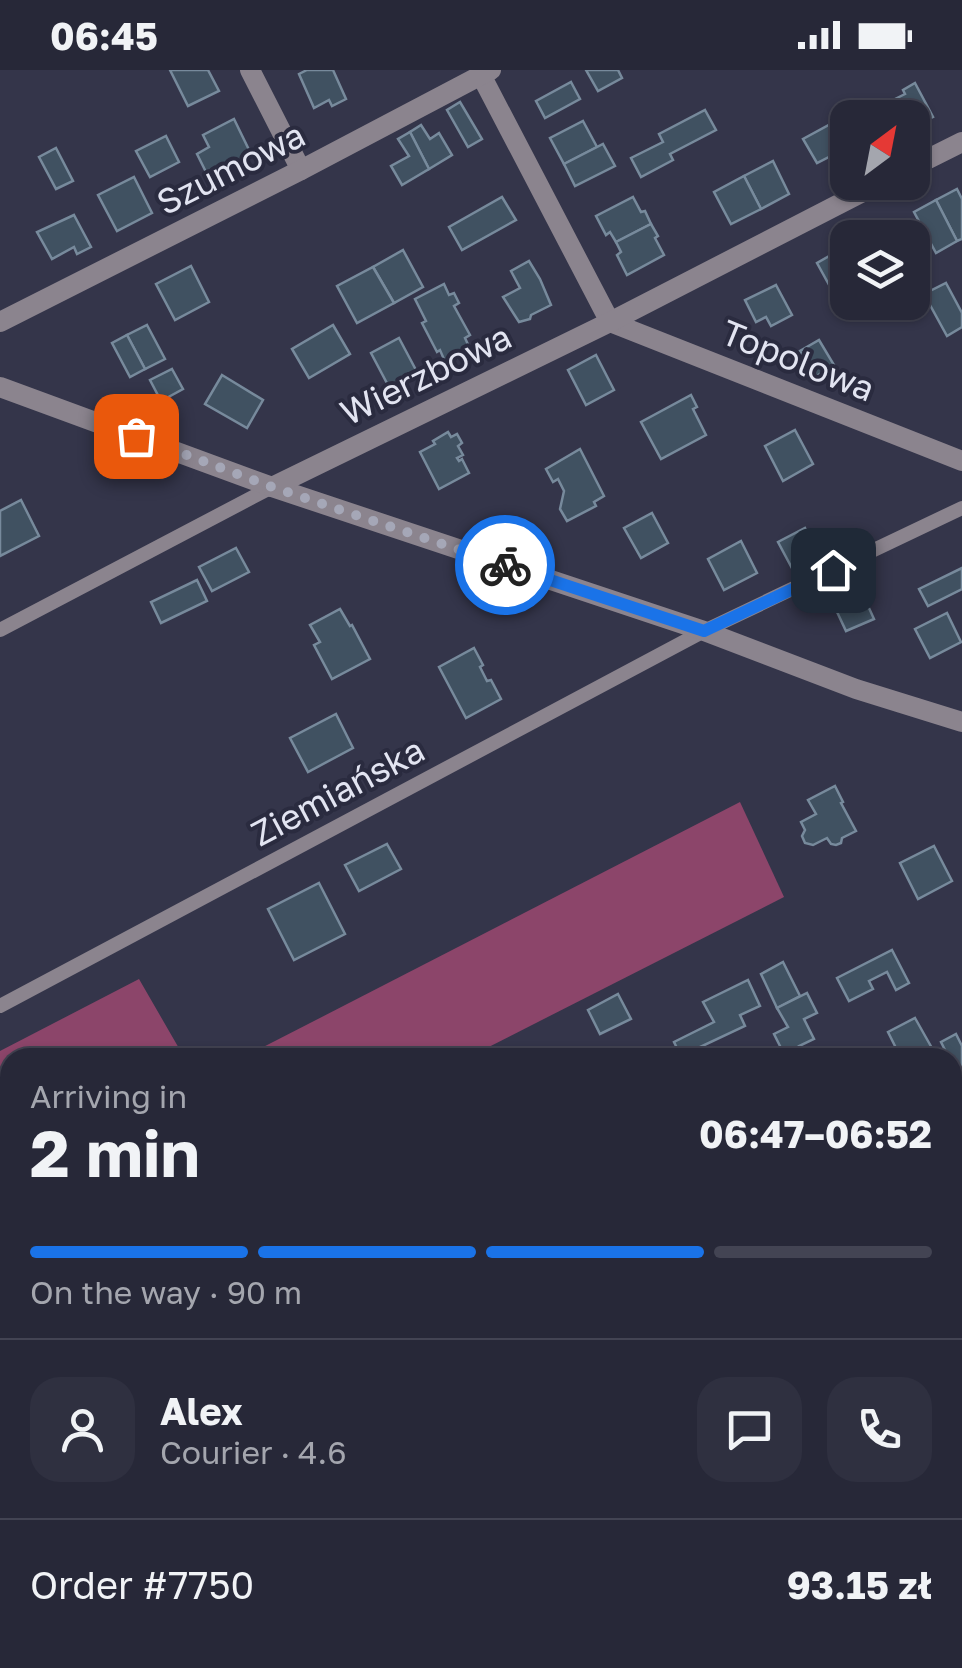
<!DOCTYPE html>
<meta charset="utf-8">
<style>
:root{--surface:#272838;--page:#2f3040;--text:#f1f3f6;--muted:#a4a6ae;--line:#434453;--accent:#1a73e8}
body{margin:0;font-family:"Golos Text",sans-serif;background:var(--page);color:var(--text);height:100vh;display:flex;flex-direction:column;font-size:38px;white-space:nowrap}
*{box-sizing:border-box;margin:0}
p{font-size:32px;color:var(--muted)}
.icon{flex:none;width:55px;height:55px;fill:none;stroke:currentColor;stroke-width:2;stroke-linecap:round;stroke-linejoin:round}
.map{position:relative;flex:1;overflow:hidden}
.panel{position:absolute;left:0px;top:978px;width:962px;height:622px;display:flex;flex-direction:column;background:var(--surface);border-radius:30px 30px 0 0;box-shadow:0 2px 8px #0004,0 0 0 2px var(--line)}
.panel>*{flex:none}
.needle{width:65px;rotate:32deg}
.controls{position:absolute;left:830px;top:30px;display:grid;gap:20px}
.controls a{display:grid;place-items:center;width:100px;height:100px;border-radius:20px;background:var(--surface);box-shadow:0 2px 8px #0004,0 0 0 2px var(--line);font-size:50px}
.pin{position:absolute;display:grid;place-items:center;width:85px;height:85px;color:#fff;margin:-42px;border-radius:20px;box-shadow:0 5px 15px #0006}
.courier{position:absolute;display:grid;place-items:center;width:100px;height:100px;margin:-50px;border:8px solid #1a73e8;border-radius:50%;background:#fff;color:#222;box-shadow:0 2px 12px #0007}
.overview em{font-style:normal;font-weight:700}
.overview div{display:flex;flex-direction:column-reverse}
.overview{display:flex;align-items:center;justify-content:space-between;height:170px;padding:0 30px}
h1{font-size:65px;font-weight:700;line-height:75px}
.bar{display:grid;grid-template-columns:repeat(4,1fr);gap:15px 10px;align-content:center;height:120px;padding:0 30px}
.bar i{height:12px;border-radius:8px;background:var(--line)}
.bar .current{background:var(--accent)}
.bar p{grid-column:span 4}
.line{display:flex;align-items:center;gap:25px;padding:0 30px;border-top:2px solid var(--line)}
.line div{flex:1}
.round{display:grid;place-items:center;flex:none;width:105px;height:105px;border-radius:30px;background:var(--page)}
.status{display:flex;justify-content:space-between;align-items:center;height:70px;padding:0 50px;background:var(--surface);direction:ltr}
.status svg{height:28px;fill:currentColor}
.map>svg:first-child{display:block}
.forest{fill:#8c456a}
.building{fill:#405161;stroke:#778a9c;stroke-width:2.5}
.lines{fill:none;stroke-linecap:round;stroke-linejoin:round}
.service{stroke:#8b848e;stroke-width:14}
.minor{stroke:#8b848e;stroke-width:20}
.tertiary{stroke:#8b848e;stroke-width:20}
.done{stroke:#a5a7b7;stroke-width:10;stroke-dasharray:0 18}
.route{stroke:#1a73e8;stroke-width:12}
.labels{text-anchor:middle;stroke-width:8;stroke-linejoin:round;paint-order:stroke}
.street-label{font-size:35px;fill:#e2e4f1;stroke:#2a2b3f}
</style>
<div class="status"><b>06:45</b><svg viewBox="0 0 49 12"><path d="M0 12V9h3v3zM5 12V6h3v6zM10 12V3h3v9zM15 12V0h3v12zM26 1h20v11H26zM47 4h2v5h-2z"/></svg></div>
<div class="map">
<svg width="962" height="1598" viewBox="0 0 962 1598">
<rect width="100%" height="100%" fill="#34354a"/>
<g class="forest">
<polygon points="740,732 784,827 469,987 244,987"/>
<polygon points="139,909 184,987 10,988 10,1222 0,1227 0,981"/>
</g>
<g class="building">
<polygon points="170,0 208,0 219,21 188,36"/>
<polygon points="307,0 333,0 346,29 332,36 329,30 314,38 299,4"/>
<polygon points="586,0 618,0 622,8 598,21"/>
<polygon points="571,12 580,29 545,48 536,31"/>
<polygon points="915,13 933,47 912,57 912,48 889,48 883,35 905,24 903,20"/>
<polygon points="460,32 482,69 468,77 447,40"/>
<polygon points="705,40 716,60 670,84 673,90 641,107 631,88 663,72 659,64"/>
<polygon points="234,49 251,84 208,106 197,84 209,77 203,65"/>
<polygon points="838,50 848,68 848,92 837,98 831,86 817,93 803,69"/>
<polygon points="583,51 597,77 564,94 550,68"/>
<polygon points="421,55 430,69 439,63 452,85 429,99 410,62"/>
<polygon points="410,62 429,99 402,115 391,96 409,86 398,69"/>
<polygon points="166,66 179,92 150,107 136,81"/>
<polygon points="603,74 615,96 575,116 564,94"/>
<polygon points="56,78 73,111 56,119 39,87"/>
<polygon points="773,91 789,124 761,139 744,106"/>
<polygon points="744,106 761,139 731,154 714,122"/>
<polygon points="134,107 152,143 117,161 98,125"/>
<polygon points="957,119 962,129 962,169 957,171 936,130"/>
<polygon points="502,127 516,150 462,180 449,157"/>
<polygon points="633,127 641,142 645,141 651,154 616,172 610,162 606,165 596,146"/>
<polygon points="936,130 957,171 936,183 914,142"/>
<polygon points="74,145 91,177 77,184 74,177 52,189 37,162"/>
<polygon points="651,154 658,166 655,168 664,185 627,205 617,185 621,182 616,172"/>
<polygon points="848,177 848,200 838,181"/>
<polygon points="403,180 423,217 394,233 373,197"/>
<polygon points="838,181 848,200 848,226 838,231 817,193"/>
<polygon points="529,191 540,209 551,235 531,245 530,249 519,252 503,227 520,218 511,201"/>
<polygon points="191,196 209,232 175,250 156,214"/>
<polygon points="373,197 394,233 357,253 337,216"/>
<polygon points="946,213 962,243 962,257 947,266 924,224"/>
<polygon points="444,214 449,225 454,223 459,233 454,236 470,265 465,268 471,281 446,294 440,280 437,282 422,253 426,251 415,229"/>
<polygon points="776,215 792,245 771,256 766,247 756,252 745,230"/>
<polygon points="147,255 165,289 145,299 127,265"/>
<polygon points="333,255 350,284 309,308 292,279"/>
<polygon points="127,265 145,299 130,307 112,273"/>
<polygon points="399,268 417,302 389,317 371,283"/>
<polygon points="819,270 834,295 815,307 800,281"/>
<polygon points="596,285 614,320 586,335 568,300"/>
<polygon points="172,299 183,319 161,331 150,310"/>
<polygon points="222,305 263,330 247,358 205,334"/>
<polygon points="691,325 697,337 693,339 706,365 661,389 641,352"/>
<polygon points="795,360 813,394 783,411 765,376"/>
<polygon points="448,362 451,367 457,364 462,373 458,376 463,385 457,388 459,391 462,389 469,403 439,419 420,382 435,374 433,371"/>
<polygon points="580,379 604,426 594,432 596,436 567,451 560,439 564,421 558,409 553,412 546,399"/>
<polygon points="21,430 39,466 0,486 0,441"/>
<polygon points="652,443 668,473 641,488 624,458"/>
<polygon points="805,458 820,486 793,500 778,472"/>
<polygon points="741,471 757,503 724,520 708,489"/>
<polygon points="236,478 249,502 212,521 199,497"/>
<polygon points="962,498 962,519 928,536 919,519"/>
<polygon points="197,510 207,531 161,553 151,532"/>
<polygon points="859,516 874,549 846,561 831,529"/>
<polygon points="340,539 350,556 352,555 370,589 332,609 314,575 320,572 310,555"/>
<polygon points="947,543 961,572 930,588 915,559"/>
<polygon points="474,578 483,595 480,597 487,611 491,610 501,629 466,648 439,597"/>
<polygon points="336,644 353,678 308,702 290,668"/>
<polygon points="835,716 843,732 841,733 856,761 842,768 841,773 836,775 831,774 827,768 813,775 805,773 802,766 805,760 801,752 816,744 808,730"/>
<polygon points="387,774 401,799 359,821 345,795"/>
<polygon points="934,776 952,811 918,829 900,793"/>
<polygon points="319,813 345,864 294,890 268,839"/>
<polygon points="892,880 909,913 896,920 887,902 869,911 873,919 849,931 837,908"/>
<polygon points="783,892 800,926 777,938 761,904"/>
<polygon points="748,910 760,936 740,945 745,956 681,986 674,972 714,952 703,932"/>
<polygon points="807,923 817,943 804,949 814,969 799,976 805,988 775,988 774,985 782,980 774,964 788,957 777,938"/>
<polygon points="618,924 631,949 600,964 588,940"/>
<polygon points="915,948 933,980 918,988 901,988 888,962"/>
<polygon points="956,964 962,976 962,1014 952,995 952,988 949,988 941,972"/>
<polygon points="955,1138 962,1153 962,1194 952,1200 952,1140"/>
<polygon points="962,1370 962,1413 952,1418 952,1375"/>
<polygon points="2,1372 10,1388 10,1411 0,1416"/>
<polygon points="962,1464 962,1505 952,1510 952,1469"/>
<polygon points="5,1494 10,1504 10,1529 0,1534 0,1497"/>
<polygon points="262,1590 308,1590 312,1598 249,1598"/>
<polygon points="650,1590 699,1590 683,1598 654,1598"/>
</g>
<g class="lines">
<g class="service">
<polyline points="0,560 272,417"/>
<polyline points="0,936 704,561 962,438"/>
</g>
<g class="minor">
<polyline points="250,0 301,100"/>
<polyline points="481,5 610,252 962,391"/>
<polyline points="912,97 962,72"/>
<polyline points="0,252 301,100 491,0"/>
<polyline points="0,317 272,417 704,561 856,619 962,652"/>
<polyline points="272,417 610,252 882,112"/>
</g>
<g class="tertiary">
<polyline points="952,1091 962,1086"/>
<polyline points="0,1589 10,1584"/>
</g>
</g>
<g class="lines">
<polyline class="done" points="136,366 272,417 505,495"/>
<polyline class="route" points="505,495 704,561 833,500"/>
</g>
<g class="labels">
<g class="street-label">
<text transform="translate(231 99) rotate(-27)" y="12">Szumowa</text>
<text transform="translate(798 291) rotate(22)" y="12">Topolowa</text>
<text transform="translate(426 305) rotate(-26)" y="12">Wierzbowa</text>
<text transform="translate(338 722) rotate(-28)" y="12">Ziemiańska</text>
</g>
</g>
</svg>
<div class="controls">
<a><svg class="needle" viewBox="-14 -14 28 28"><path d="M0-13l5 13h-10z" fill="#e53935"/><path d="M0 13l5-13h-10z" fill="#a4a6ae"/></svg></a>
<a><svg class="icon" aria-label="layers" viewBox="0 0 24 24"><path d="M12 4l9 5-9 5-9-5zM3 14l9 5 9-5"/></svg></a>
</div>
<div class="pin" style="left:136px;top:366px;background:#ea580c"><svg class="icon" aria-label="bag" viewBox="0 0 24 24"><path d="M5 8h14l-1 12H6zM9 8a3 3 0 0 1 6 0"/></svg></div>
<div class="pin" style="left:833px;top:500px;background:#1f2937"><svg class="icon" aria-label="home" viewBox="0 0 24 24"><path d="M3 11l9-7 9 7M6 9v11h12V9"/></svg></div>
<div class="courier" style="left:505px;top:495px"><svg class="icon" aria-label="bike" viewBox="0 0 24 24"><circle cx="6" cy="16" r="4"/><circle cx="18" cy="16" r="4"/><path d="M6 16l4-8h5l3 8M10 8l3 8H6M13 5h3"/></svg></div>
<section class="panel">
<div class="overview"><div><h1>2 min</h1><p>Arriving in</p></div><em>06:47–06:52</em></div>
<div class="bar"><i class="current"></i><i class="current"></i><i class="current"></i><i></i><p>On the way · 90 m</p></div>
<div class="line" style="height:180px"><a class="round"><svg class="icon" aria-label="person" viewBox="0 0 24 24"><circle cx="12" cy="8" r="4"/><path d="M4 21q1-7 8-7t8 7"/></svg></a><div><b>Alex</b><p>Courier · 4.6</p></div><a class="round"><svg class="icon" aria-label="chat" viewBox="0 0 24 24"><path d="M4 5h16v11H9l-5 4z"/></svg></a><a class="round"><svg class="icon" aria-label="phone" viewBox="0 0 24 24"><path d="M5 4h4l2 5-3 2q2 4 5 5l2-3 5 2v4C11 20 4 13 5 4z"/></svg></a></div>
<div class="line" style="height:130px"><div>Order #7750</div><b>93.15 zł</b></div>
</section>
</div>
